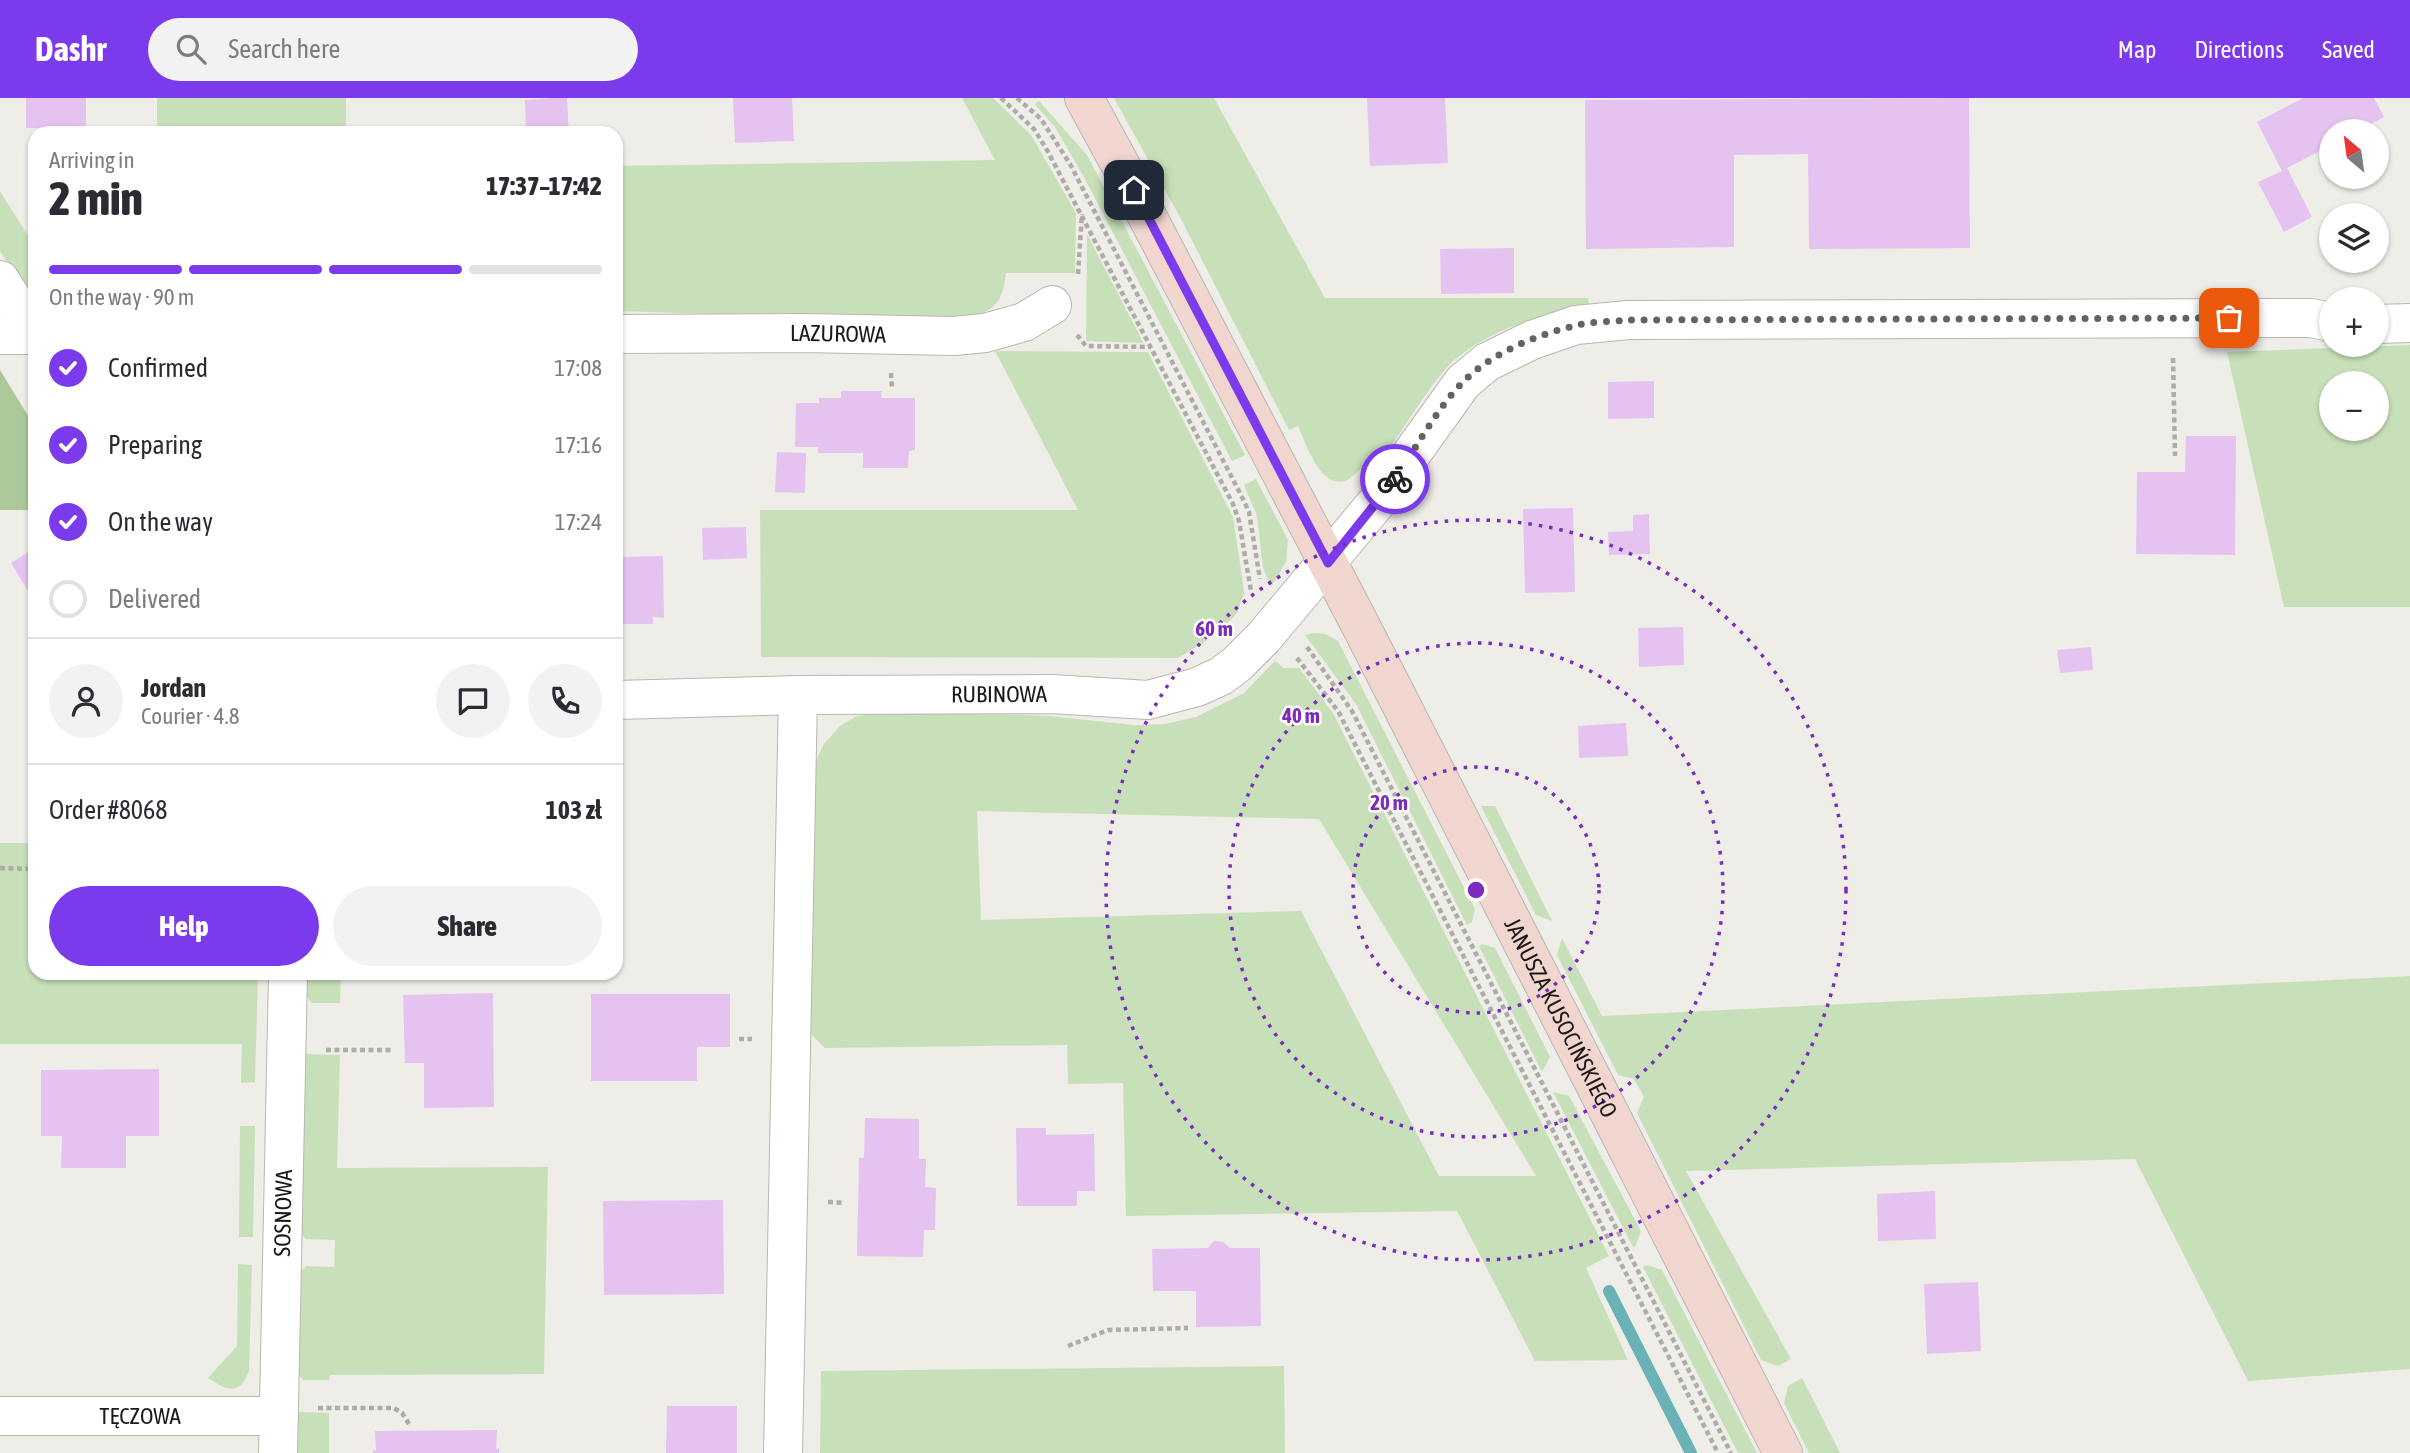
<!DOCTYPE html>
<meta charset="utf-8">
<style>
:root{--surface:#fff;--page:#f2f2f3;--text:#2b2b33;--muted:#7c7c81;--line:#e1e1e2;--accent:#7c3aed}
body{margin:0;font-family:"Asap Condensed",sans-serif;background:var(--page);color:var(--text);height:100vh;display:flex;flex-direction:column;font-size:26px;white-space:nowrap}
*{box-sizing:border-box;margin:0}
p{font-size:23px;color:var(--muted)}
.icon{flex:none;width:38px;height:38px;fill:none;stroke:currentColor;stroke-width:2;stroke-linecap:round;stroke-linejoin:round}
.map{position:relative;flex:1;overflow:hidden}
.sheet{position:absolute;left:28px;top:28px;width:595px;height:854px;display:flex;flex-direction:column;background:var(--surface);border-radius:21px;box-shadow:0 2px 5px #0004}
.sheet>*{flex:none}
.needle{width:46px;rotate:331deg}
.fabs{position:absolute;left:2319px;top:21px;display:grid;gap:14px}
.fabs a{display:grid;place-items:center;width:70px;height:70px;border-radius:50%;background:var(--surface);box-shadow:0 2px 5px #0004;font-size:35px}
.pin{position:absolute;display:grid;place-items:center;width:60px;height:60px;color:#fff;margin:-30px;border-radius:14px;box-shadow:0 4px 10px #0006}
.courier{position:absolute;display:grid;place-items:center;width:70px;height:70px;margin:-35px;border:5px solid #7c3aed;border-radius:50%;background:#fff;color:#222;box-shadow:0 2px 9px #0007}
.head em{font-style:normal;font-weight:800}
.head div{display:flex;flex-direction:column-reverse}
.head{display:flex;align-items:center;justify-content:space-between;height:119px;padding:0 21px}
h1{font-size:46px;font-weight:800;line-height:52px}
.bar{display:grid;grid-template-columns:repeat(4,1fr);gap:10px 7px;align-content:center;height:84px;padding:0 21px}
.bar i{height:9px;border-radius:5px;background:var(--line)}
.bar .selected{background:var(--accent)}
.bar p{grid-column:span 4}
.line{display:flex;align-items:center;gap:18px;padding:0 21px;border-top:2px solid var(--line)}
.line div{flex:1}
.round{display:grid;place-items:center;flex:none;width:74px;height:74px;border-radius:37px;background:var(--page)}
ol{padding:0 21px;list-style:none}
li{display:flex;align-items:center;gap:21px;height:77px}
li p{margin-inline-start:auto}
li .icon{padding:7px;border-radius:50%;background:var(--accent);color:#fff;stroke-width:4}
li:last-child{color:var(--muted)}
li i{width:38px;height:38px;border:4px solid var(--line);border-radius:50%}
.cta{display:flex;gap:14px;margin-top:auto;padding:14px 21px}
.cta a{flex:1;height:80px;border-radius:42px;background:var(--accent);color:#fff;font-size:28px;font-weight:800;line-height:80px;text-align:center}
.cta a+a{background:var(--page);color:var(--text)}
header{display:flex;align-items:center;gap:42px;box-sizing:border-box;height:98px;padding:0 35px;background:var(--accent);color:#fff}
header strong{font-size:33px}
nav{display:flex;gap:38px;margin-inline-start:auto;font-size:24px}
.search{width:490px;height:63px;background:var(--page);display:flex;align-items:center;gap:18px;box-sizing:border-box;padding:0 24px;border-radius:38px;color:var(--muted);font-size:26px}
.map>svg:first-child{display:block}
.green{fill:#c8e0b9;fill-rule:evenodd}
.forest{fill:#abc899}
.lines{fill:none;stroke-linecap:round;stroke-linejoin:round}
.stream{stroke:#6ab2b6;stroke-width:12}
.building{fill:#e5c3f1}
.street-casing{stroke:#b9b7b1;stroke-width:40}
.secondary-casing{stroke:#b9b7b1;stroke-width:40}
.path{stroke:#adaca7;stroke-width:4.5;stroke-dasharray:5 3.5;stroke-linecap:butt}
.street{stroke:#fff;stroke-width:38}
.secondary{stroke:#f1d6d0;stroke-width:38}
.done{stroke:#656360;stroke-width:7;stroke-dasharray:0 12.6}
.route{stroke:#7c3aed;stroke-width:9}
.ring{fill:none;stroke:#7b2cbf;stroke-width:3.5;stroke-dasharray:3.5 7}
.labels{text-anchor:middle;stroke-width:5;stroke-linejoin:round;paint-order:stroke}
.street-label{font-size:23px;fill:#1a1917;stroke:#fcfaf4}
.centre{fill:#7b2cbf;stroke:#fcfaf4;stroke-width:3.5}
.ring-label{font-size:21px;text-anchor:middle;font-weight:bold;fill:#7b2cbf;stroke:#fcfaf4;stroke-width:5;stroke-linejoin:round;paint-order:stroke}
</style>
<header>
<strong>Dashr</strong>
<div class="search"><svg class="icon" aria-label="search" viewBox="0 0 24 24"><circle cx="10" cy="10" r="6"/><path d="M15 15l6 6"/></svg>Search here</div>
<nav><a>Map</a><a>Directions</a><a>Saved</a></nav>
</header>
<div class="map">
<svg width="2410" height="1355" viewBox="0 0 2410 1355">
<rect width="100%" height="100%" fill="#efede7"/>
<g class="green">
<rect x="157" y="0" width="189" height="35"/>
<path d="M 962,0 L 993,0 L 1031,37 L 1076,115 L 1075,175 L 1006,175 C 1003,203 996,211 970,221 L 816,219 L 616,213 L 616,68 L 995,62 Z"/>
<path d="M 1114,0 L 1214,0 L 1325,200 L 1588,200 L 1589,208 C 1541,217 1477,234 1443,274 C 1417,305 1393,348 1369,382 L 1361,371 C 1357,374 1352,379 1347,382 C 1321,394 1306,345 1298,328 L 1289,332 L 1182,123 Z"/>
<polygon points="1039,3 1087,57 1245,357 1232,363 1085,81 1055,29 1037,9 1035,6"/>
<polygon points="0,93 35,149 35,208 0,153"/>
<polygon points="1087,136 1143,244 1143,245 1086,243"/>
<path d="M 2410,247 L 2410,509 L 2284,509 L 2227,254 ZM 2331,285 L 2376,285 L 2376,331 L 2331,331 Z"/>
<polygon points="995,253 1148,254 1233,419 1243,485 1244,495 1237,515 1223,530 1203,545 1178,560 761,559 760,412 1078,412"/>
<polygon points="1256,381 1288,442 1286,464 1271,489 1263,470 1257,418 1244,387"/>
<polygon points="1314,535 1326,536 1338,543 1475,811 1472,824 1467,827 1356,606 1305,537"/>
<path d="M 1275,563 L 1284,570 L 1299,570 L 1333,615 L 1609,1158 L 1586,1170 L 1628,1262 L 1535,1263 L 1457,1113 L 1126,1118 L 1123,985 L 1068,986 L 1067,947 L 825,950 L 809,934 L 813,668 L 824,646 L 840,628 L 855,619 L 872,615 L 953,614 L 1048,618 L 1135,627 L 1165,626 L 1196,619 L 1244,595 ZM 977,713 L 1319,721 L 1536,1078 L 1439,1078 L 1301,813 L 981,822 Z"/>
<polygon points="1481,708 1495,708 1552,823 1536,817"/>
<polygon points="0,745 35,745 35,875 258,875 255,984 241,985 242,946 0,946"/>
<polygon points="1562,840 1602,918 2410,878 2410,1271 2248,1283 2135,1061 1686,1073 1791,1261 1778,1268 1761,1262 1637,1015 1644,999 1634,981 1618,977 1557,857"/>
<polygon points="1482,846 1495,850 1550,959 1542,974 1479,848"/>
<polygon points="306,875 341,875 340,905 312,905 306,899"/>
<polygon points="304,956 340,957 337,1070 548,1069 544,1276 330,1277 329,1282 303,1282 298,1276 300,1174 306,1168 334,1169 335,1142 306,1141 300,1135"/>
<polygon points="1553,994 1569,998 1641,1133 1636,1147 1633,1149"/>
<polygon points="240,1028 255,1028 253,1139 239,1139"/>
<path d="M 238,1166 L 252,1167 L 249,1273 C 239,1299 227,1292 208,1280 L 237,1248 Z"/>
<polygon points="1647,1167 1662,1172 1757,1355 1738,1355 1643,1169"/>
<polygon points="1284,1268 1285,1355 820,1355 821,1273"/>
<polygon points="1802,1280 1840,1355 1809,1355 1784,1305 1788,1288"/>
<polygon points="296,1314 329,1315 329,1355 295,1355"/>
</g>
<polygon class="forest" points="0,272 35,329 35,412 0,412"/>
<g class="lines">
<polyline class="stream" points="1609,1193 1691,1355"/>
</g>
<g class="building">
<rect x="26" y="0" width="60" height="30"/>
<polygon points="553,0 567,0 569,35 526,35 525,2"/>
<polygon points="733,0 792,0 794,43 735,45"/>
<polygon points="1367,0 1445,0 1448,65 1370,68"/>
<polygon points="1969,0 1970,150 1809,151 1808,56 1734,57 1734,149 1586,151 1585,2"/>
<polygon points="2303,0 2374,0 2384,19 2358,33 2331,33 2331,47 2287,70 2312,119 2284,134 2258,84 2282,73 2257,24"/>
<polygon points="1514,150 1514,195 1441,196 1440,151"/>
<polygon points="1654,283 1654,320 1608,321 1608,284"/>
<polygon points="841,293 882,293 881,300 915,300 915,352 909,353 908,370 863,370 863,355 818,355 818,349 795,349 796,305 819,305 819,300 841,300"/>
<polygon points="2186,338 2236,338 2235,457 2136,456 2137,374 2185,374"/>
<polygon points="777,354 806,355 805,395 775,394"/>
<polygon points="1573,410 1575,494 1525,495 1523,411"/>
<polygon points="1649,416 1650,456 1609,457 1608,434 1633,433 1633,417"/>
<polygon points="746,429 747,460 703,462 702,430"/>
<polygon points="35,450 35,504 11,465"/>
<polygon points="663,458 664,520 653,519 653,526 619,526 618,521 616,521 616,459"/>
<polygon points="1683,529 1684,567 1639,569 1638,530"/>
<polygon points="2091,549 2093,572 2060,575 2057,552"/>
<polygon points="1626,625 1628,658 1579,660 1578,628"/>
<polygon points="493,895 494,1009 424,1010 424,965 405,965 403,897"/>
<polygon points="591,896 730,896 730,949 697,949 697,983 591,983"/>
<polygon points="159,971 159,1038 126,1038 126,1070 61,1070 62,1038 41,1038 41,972"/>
<polygon points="865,1020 919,1021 919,1061 926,1061 925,1089 936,1090 935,1132 924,1132 923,1159 857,1158 859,1060 864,1060"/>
<polygon points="1016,1030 1046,1030 1046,1037 1094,1036 1095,1093 1077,1093 1077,1108 1017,1108"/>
<polygon points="1935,1093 1936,1141 1878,1143 1877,1096"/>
<polygon points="723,1102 724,1196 604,1197 603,1103"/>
<polygon points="1214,1143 1223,1144 1230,1150 1260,1150 1261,1228 1196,1229 1196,1193 1153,1193 1152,1151 1208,1150"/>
<polygon points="1978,1184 1981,1253 1927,1256 1924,1186"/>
<polygon points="667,1308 737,1308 737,1355 666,1355"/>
<polygon points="497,1332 496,1351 499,1350 499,1355 373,1355 373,1352 376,1352 375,1333"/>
</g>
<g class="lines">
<g class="street-casing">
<g id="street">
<polyline points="0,182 35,236"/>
<polyline points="2376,226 2410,225"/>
<path id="s1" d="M 616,236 L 805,235 L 954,238 L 985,235 L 1024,224 L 1052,207"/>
<polyline points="0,237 35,237"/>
<path id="s2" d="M 616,602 L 798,597 L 1052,596 L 1148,602 L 1197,589 L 1221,578 L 1237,566 L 1264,539 L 1377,404 L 1463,284 L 1487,264 L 1532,242 L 1576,227 L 1628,222 L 2311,220 L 2331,224"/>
<path id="s3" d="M 0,1318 L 279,1318"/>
<path id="s4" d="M 278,1355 L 288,875"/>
<polyline points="783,1355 798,597"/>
</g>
</g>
<g class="secondary-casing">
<g id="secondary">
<path id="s5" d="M 1084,0 L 1121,68 L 1364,534 L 1783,1355"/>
</g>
</g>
<g class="path">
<polyline points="1001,0 1034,31 1047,52 1233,406 1239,423 1251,493"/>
<polyline points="1017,0 1041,21 1070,66 1243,401 1249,414 1260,481"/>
<polyline points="1078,176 1082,116"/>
<polyline points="1077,237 1086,248 1151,249"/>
<polyline points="2173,260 2175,358"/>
<polyline points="891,275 892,291"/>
<polyline points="1307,549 1352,613 1731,1355"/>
<polyline points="1297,560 1338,613 1718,1355"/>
<polyline points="0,770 35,771"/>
<polyline points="739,941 752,941"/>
<polyline points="326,952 391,952"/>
<polyline points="828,1104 844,1105"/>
<polyline points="1068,1248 1108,1232 1188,1230"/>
<polyline points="318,1310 394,1310 402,1315 409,1326"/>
</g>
<use href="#street" class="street"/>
<use href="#secondary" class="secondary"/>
</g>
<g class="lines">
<path class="done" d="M 1395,381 C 1417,349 1436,311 1464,283 C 1492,255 1536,237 1574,228 C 1591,223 1611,224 1628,222 L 2229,220"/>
<polyline class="route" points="1134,92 1328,465 1395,381"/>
</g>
<g class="ring">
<circle cx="1476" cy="792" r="123"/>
<circle cx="1476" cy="792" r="247"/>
<circle cx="1476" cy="792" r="370"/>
</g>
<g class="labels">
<g class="street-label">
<text dy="8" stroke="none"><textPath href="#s1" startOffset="222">LAZUROWA</textPath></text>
<text dy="8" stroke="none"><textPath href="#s2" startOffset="383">RUBINOWA</textPath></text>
<text dy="8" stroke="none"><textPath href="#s5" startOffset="1036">JANUSZA KUSOCIŃSKIEGO</textPath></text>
<text dy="8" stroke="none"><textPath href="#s4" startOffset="240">SOSNOWA</textPath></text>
<text dy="8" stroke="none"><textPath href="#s3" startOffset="140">TĘCZOWA</textPath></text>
</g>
</g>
<circle cx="1476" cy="792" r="10" class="centre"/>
<g class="ring-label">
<text x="1214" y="538">60 m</text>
<text x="1301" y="625">40 m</text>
<text x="1389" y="712">20 m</text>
</g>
</svg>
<div class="fabs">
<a><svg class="needle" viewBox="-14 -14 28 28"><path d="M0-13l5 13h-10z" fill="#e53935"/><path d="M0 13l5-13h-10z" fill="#7c7c81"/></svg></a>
<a><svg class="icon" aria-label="layers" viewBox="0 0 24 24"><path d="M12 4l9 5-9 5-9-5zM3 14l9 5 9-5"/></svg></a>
<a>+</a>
<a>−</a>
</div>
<div class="pin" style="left:2229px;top:220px;background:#ea580c"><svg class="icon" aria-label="bag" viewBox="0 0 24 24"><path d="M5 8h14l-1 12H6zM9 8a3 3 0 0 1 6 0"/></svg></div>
<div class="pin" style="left:1134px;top:92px;background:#1f2937"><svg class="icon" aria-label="home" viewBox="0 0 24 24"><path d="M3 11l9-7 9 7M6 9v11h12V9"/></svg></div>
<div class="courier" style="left:1395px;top:381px"><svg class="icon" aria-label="bike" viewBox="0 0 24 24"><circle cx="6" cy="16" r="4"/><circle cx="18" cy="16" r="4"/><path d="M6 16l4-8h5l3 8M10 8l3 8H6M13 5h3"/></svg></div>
<section class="sheet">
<div class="head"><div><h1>2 min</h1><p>Arriving in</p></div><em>17:37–17:42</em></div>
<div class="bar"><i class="selected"></i><i class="selected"></i><i class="selected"></i><i></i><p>On the way · 90 m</p></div>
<ol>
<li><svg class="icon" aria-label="check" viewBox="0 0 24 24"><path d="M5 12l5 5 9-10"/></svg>Confirmed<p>17:08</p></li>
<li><svg class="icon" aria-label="check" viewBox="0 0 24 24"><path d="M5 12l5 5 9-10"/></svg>Preparing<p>17:16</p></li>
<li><svg class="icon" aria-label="check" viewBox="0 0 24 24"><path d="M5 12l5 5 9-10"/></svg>On the way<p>17:24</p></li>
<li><i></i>Delivered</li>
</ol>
<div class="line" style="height:126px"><a class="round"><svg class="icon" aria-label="person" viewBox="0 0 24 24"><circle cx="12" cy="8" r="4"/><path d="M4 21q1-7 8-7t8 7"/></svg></a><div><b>Jordan</b><p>Courier · 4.8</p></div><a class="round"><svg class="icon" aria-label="chat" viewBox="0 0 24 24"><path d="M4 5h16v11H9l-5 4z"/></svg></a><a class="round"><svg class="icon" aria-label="phone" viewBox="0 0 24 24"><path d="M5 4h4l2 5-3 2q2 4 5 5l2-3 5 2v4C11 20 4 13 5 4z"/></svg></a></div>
<div class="line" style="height:91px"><div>Order #8068</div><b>103 zł</b></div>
<div class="cta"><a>Help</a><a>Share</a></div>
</section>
</div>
